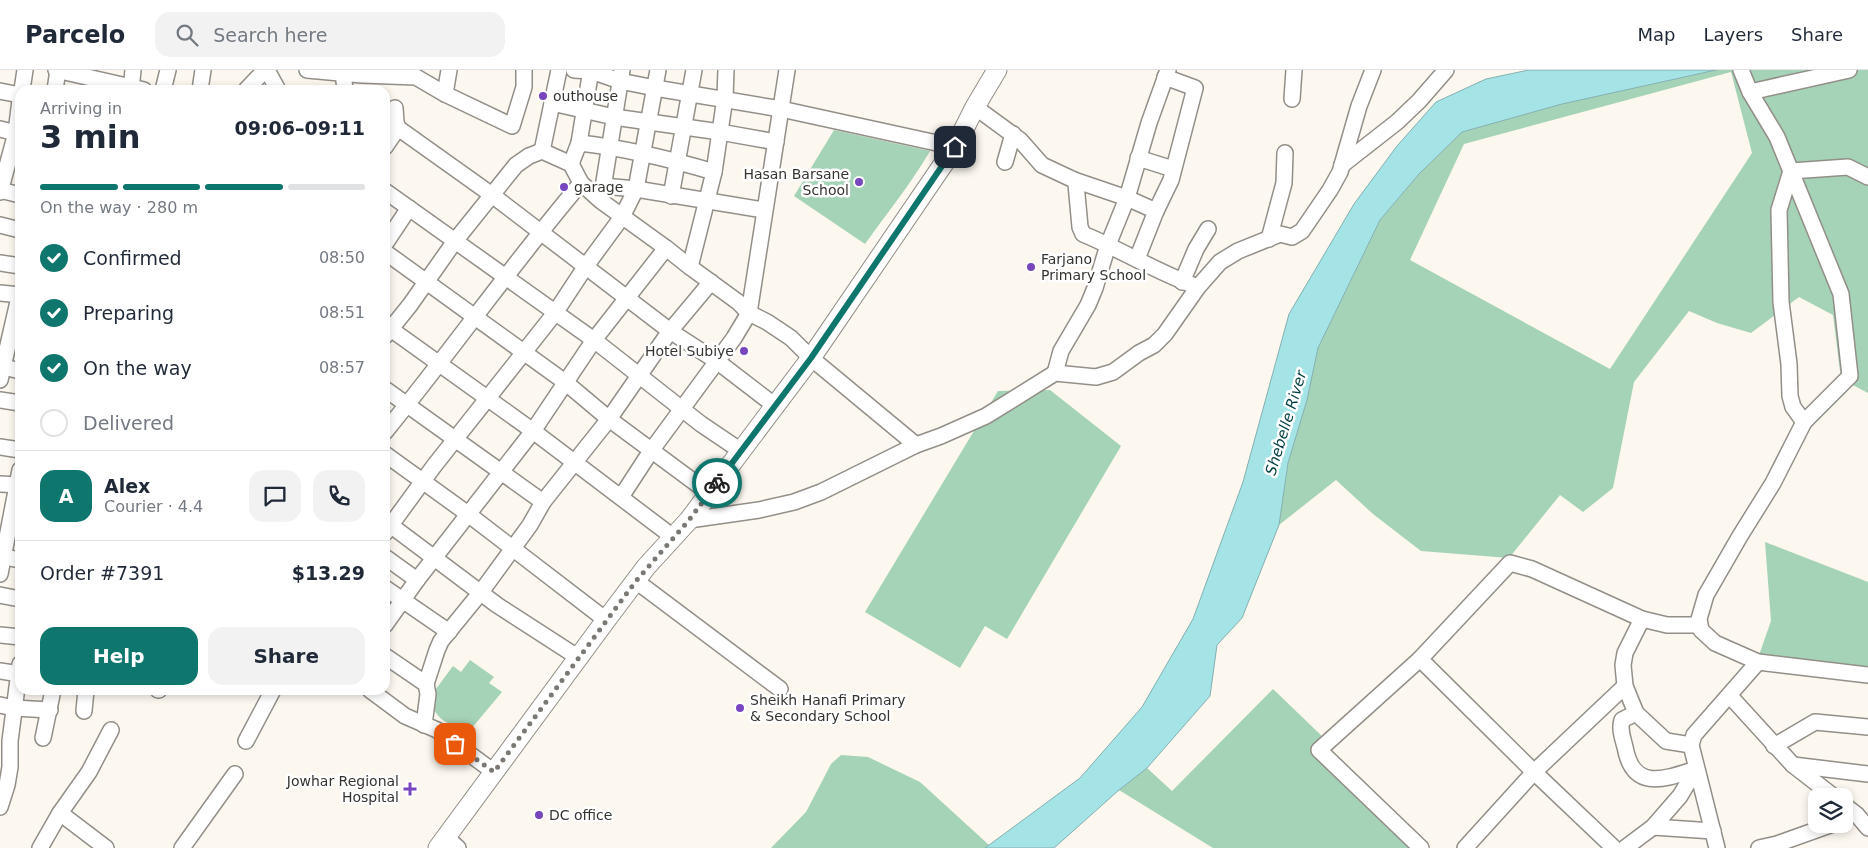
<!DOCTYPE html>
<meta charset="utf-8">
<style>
:root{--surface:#fff;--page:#f2f2f3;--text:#1f2937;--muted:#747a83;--line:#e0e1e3;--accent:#0f766e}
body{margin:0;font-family:"DejaVu Sans",sans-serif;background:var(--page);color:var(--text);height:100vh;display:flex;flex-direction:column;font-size:19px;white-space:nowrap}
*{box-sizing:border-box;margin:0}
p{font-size:16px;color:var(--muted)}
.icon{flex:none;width:28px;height:28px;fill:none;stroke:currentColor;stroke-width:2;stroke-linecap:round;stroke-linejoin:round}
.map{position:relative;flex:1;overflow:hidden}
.side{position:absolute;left:15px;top:15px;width:375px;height:610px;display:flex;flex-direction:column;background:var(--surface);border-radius:15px;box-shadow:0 2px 8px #0003}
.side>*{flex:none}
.buttons{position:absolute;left:1808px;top:718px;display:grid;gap:10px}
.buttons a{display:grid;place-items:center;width:45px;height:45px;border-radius:10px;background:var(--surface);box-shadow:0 2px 8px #0003;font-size:25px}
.pin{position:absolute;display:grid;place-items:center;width:42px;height:42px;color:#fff;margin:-21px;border-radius:10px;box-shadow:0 2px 8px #0006}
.courier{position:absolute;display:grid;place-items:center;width:50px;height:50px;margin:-25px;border:4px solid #0f766e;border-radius:50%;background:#fff;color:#222;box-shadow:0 1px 6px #0007}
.head em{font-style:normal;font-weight:800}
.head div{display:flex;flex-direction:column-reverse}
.head{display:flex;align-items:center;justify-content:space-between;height:85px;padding:0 25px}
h1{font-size:32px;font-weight:800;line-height:38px}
.bar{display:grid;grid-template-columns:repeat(4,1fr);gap:8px 5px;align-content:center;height:60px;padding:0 25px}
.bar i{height:6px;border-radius:4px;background:var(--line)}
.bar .current{background:var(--accent)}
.bar p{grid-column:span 4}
.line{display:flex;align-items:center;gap:12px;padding:0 25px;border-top:1px solid var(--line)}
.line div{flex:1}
.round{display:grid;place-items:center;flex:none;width:52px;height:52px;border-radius:15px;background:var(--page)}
ol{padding:0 25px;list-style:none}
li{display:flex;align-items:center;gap:15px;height:55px}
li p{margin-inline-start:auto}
li .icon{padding:5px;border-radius:50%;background:var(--accent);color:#fff;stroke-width:4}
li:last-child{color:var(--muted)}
li i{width:28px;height:28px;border:2px solid var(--line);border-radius:50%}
.action{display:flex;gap:10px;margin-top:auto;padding:10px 25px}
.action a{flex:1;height:58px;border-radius:15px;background:var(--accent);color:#fff;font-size:20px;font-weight:800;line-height:58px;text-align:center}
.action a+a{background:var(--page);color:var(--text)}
header{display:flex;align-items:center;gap:30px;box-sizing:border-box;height:70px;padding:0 25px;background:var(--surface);border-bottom:1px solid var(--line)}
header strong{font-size:24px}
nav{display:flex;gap:28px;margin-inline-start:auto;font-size:18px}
.search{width:350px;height:45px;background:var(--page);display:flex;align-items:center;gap:12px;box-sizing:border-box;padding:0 18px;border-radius:15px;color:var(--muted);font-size:19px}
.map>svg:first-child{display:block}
.green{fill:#a5d3b7;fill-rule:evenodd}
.water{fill:#a4e4e7;stroke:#83afb0}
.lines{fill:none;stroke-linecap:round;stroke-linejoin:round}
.minor-casing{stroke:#938f88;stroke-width:18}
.major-casing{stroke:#938f88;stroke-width:21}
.minor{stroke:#fff;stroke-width:15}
.major{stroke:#fff;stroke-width:19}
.done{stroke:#7b7874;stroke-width:5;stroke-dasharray:0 9}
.route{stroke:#0f766e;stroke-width:6}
.poi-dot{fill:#7847bf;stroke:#fff;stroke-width:2}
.labels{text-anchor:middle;stroke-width:5;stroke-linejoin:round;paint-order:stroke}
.poi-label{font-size:14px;fill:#363431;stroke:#fff;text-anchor:start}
.water-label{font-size:15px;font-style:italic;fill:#003f41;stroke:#fff}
</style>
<header>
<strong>Parcelo</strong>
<div class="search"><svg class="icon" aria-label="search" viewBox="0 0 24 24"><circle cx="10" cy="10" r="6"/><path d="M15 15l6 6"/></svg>Search here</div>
<nav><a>Map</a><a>Layers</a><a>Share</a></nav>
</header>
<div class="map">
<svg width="1868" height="778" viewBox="0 0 1868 778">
<rect width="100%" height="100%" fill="#fcf7ef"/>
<g class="green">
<path d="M 1716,0 L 1868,0 L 1868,323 L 1841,309 L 1833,245 L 1799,227 L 1751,263 L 1717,253 L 1689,241 L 1634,312 L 1613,418 L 1583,442 L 1560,425 L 1509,488 L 1421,481 L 1373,444 L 1336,410 L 1279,455 L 1288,393 L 1307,330 L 1318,278 L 1380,150 L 1419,104 L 1462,62 L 1562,34 ZM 1731,2 L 1752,83 L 1610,299 L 1410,190 L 1464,74 Z"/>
<path d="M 834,60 L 930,81 C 911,114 887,143 865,174 L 794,126 Z"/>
<polygon points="1050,320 1121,376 1007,569 985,556 960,598 865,542 998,321"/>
<polygon points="1765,472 1868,512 1868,600 1758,588 1771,551"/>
<path d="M 470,590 L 494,607 L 489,613 L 502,622 L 471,659 C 450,657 434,650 430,627 L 453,596 L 461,602 Z"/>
<polygon points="1273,619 1325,669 1313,679 1416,778 1213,778 1119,720 1147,698 1172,721"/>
<polygon points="841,685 868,687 920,712 989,775 985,778 771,778 806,742 831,694"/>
</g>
<polygon class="water" points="1529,0 1716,0 1562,34 1462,62 1419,104 1380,150 1318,278 1307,330 1288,393 1279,455 1242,548 1217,575 1210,626 1147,698 1119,720 1054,778 985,778 1080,708 1142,637 1193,549 1243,412 1289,244 1354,134 1397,76 1436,32 1486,9"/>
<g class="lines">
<g class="minor-casing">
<g id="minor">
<polyline points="56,0 144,20"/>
<polyline points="267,0 278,20"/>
<polyline points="307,0 362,5 416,7 445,24 512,56 524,17 524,0"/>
<polyline points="574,0 591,1 620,11 655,18 781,39 955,77"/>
<polyline points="1741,0 1750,22 1777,67 1841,224 1850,306 1804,352 1773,413 1740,466 1706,525 1699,549 1701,560 1715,573 1758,592 1868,605"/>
<polyline points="343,2 345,20"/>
<polyline points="22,20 25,0"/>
<polyline points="55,20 58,0"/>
<polyline points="131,20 133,0"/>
<polyline points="163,20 168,0"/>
<polyline points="200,20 203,0"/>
<polyline points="246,20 265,0"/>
<polyline points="0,21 20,25"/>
<polyline points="1750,22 1849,0"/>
<polyline points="445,24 449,0"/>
<polyline points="1292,29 1294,0"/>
<polyline points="552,33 614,47 720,62 776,72"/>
<path d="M 975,37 L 1020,70 L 1042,95 L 1074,110 L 1076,114 L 1080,157 L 1083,164 C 1122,180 1158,203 1198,217"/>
<polyline points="395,38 396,52 398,58 492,125 670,261 718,292 774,335"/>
<polyline points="0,59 20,64"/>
<path d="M 579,73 C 625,78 670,89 714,102"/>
<polyline points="385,77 398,58"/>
<polyline points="542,81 571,94 581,113 601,131 666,178 690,197 738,232 749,243 767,252 791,268 811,288 916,375"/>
<polyline points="542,81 559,0"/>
<polyline points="1138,88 1173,99"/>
<polyline points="1005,92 1013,64"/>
<polyline points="571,94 579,73 591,0"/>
<polyline points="1342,95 1397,52 1419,31 1446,0"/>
<polyline points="1074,110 1127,128 1156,141"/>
<polyline points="603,116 636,119 764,140"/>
<polyline points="0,120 20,125"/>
<polyline points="385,121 594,270 701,354 741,381"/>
<polyline points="0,122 16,63 20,30"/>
<polyline points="602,124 622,0"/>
<polyline points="671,126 694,0"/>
<polyline points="0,155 20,160"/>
<polyline points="1269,169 1284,113 1285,83"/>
<polyline points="385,174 409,138"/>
<polyline points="385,182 565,312 609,349 709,423"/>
<polyline points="1137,189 1156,141 1171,110 1195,18 1165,7"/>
<polyline points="0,193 20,196"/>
<polyline points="690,197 714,102 725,28 726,0"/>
<polyline points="1182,212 1196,179 1208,159"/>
<polyline points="0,223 20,225"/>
<polyline points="385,255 533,361 673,467"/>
<polyline points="385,266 410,235 455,171 516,95 529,86 542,81"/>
<polyline points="0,296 20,301"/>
<polyline points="1055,303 1061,281 1088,235 1095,218 1108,175 1127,128 1149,53 1168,0"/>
<polyline points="0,310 20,223"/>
<polyline points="385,319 543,432"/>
<polyline points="0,330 20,333"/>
<polyline points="1804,352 1793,337 1790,326 1789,294 1781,232 1779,140 1791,101 1848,97 1868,107"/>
<path d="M 385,362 C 452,280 513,193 581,113"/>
<polyline points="0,377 20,380"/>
<polyline points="385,384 468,444 606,550"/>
<polyline points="0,414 20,415"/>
<polyline points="621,427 651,381 734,268 749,243 787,0"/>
<polyline points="689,450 759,440 794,432 821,422 916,375 941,366 986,346 1055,303 1096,307 1113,302 1139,283 1154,275 1165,264 1198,217 1220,192 1238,181 1280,164 1292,167 1302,161 1330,120 1340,102 1359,36 1373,0"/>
<polyline points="385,451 497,535 579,588"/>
<polyline points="385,463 434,396 555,243 586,196 622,147 636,119 658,0"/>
<polyline points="0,486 20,490"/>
<polyline points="385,487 417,510"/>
<polyline points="0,504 20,400"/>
<polyline points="636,511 780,619"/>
<polyline points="385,518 449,562"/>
<polyline points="0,525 20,529"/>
<polyline points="1642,549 1625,583 1623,595 1625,616 1636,643 1666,671 1691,675"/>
<polyline points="385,555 417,510 533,361 594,270 666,178"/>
<polyline points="0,565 20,567"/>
<polyline points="385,586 426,614 428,624 424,655"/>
<polyline points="1420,589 1534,702 1614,778"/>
<polyline points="0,601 20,604"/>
<polyline points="426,614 437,580 441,571 481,522 530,455 543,432 609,349 670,261 711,212"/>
<polyline points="158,620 159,620"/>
<polyline points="370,620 405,646 437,660 494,702"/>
<polyline points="1730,626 1793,695 1833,726"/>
<polyline points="0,635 14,638 50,640"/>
<polyline points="84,641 86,620"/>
<path d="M 1636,643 L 1622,650 C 1619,659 1623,669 1625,677 C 1633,722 1665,709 1696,699"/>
<polyline points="43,668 53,620"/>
<polyline points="246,671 273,620"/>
<polyline points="1774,676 1815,652 1868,657"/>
<polyline points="1793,695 1868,704"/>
<polyline points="1844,735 1857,745 1868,758"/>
<polyline points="0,737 7,715 10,697 10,671 20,594"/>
<polyline points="60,743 106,778"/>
<polyline points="1653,757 1713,761"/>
<polyline points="446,767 458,778"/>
<polyline points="40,778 60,743 89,702 111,660"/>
<polyline points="182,778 235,704"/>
<polyline points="1421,778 1319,680 1420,589 1510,493 1532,499 1642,549 1667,555 1699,555"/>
<polyline points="1465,778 1534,702 1625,616"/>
<polyline points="1625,778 1653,757 1680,726 1696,699"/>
<polyline points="1717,778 1691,675 1694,665 1758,592"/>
<polyline points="1759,778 1777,774 1833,754"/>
</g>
</g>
<g class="major-casing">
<polyline id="major" points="438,778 606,550 646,497 689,450 811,288 955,77 975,37 997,0"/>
</g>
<use href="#minor" class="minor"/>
<use href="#major" class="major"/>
</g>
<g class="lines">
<polyline class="done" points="455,674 494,702 636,511 689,450 717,413"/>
<polyline class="route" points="717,413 811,288 955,77"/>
</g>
<g class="poi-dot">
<circle cx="543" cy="26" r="5"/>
<circle cx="859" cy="112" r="5"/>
<circle cx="564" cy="117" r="5"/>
<circle cx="1031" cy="197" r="5"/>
<circle cx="744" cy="281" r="5"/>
<circle cx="740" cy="638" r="5"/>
<path d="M407.5 711.5h5v5h5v5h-5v5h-5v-5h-5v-5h5z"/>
<circle cx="539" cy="745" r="5"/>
</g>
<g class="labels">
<g class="poi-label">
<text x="553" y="31">outhouse</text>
<text x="849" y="109" text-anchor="end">Hasan Barsane<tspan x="849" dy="16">School</tspan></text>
<text x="574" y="122">garage</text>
<text x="1041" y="194">Farjano<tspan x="1041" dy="16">Primary School</tspan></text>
<text x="734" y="286" text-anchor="end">Hotel Subiye</text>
<text x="750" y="635">Sheikh Hanafi Primary<tspan x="750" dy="16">&amp; Secondary School</tspan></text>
<text x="399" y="716" text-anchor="end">Jowhar Regional<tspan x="399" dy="16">Hospital</tspan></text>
<text x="549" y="750">DC office</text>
</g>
<g class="water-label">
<text transform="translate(1286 353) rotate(-73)" y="5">Shebelle River</text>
</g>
</g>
</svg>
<div class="buttons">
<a><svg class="icon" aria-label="layers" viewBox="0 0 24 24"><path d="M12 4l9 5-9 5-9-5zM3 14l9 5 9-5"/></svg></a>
</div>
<div class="pin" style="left:455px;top:674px;background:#ea580c"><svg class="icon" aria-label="bag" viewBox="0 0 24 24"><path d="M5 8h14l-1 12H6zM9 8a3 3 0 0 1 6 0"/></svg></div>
<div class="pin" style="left:955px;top:77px;background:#1f2937"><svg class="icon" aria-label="home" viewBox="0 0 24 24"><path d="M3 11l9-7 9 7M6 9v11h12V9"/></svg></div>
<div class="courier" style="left:717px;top:413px"><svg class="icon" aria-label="bike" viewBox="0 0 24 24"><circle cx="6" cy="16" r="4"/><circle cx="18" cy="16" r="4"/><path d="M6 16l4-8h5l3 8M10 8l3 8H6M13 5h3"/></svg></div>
<section class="side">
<div class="head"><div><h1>3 min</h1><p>Arriving in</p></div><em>09:06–09:11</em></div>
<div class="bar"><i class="current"></i><i class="current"></i><i class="current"></i><i></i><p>On the way · 280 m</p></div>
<ol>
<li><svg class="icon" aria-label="check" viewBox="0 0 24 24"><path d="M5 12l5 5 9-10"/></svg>Confirmed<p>08:50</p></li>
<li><svg class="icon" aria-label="check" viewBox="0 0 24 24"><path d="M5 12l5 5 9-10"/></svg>Preparing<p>08:51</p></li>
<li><svg class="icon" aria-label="check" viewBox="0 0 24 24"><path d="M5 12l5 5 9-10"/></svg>On the way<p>08:57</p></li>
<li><i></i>Delivered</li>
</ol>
<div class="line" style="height:90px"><b class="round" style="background:var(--accent);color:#fff">A</b><div><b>Alex</b><p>Courier · 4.4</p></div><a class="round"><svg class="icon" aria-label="chat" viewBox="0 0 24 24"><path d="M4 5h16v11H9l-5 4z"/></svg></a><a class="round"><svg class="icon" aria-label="phone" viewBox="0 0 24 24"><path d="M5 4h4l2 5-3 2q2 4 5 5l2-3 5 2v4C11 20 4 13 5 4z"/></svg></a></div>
<div class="line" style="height:65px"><div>Order #7391</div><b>$13.29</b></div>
<div class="action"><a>Help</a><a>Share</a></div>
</section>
</div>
